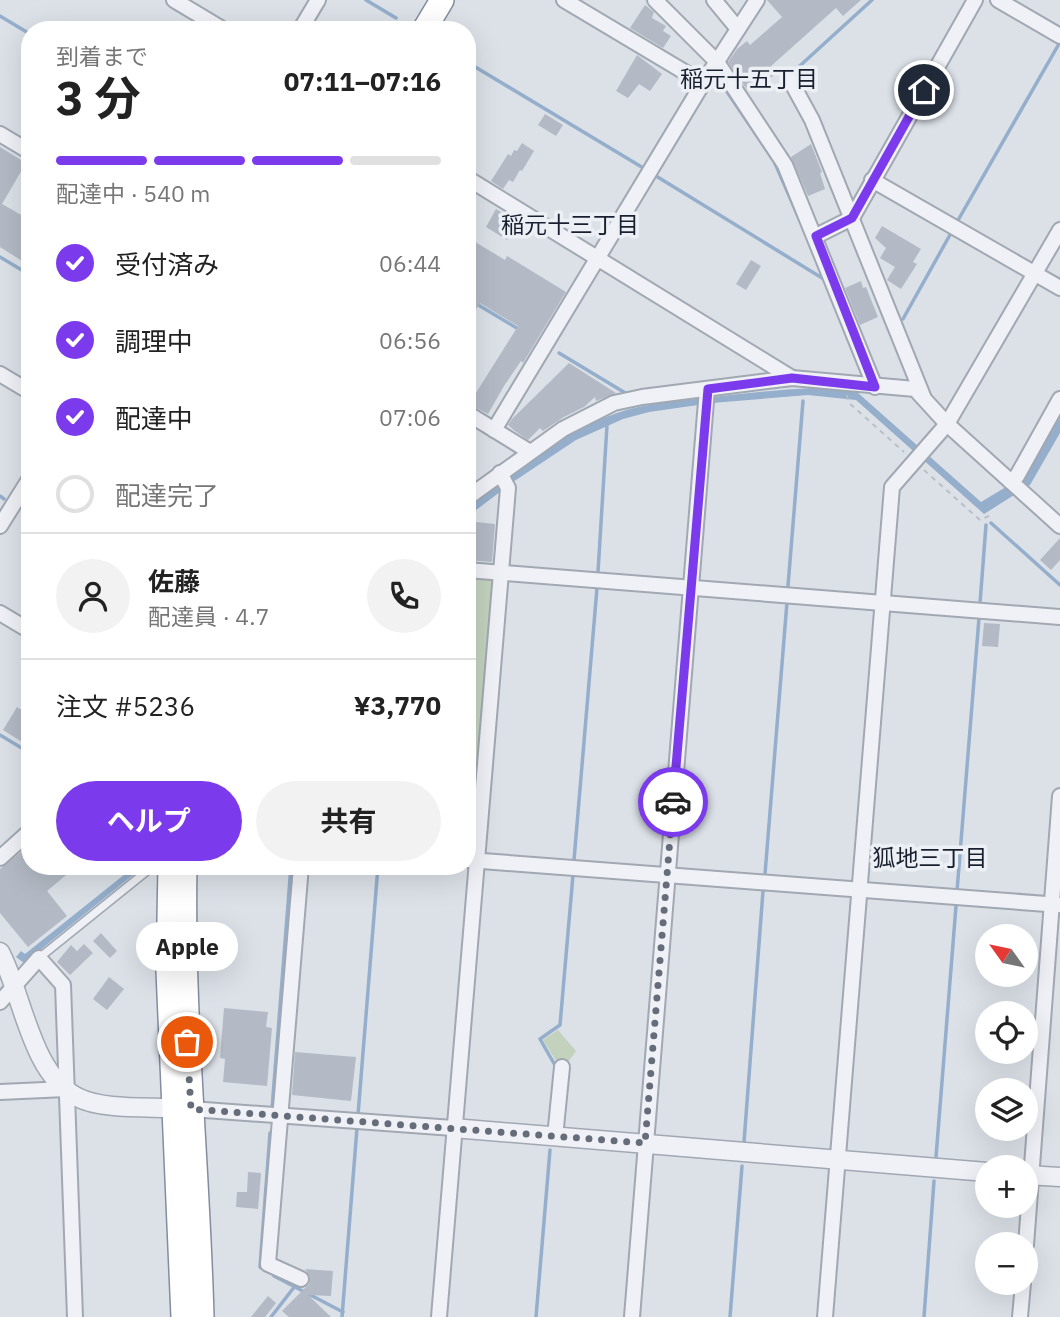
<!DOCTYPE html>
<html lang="ja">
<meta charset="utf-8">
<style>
:root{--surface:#fff;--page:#f2f2f2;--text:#222;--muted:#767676;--line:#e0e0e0;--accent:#7c3aed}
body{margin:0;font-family:"IBM Plex Sans","Noto Sans JP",sans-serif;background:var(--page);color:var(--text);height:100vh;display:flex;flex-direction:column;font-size:26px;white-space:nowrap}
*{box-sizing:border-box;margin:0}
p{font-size:23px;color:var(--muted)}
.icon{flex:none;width:38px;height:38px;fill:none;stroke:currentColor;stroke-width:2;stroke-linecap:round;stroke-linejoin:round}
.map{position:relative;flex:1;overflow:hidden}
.drawer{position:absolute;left:21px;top:21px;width:455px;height:854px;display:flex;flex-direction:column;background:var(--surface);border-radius:28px;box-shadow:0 7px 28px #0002}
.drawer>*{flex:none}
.needle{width:46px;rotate:303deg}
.fabs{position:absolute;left:975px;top:924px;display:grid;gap:14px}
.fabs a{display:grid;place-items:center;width:63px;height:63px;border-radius:50%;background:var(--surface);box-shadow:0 7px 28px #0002;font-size:35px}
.pin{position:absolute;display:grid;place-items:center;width:60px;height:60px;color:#fff;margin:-30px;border:4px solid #fff;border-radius:50%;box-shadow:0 2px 7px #0007}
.courier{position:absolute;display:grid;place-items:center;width:70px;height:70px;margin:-35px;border:5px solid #7c3aed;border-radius:50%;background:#fff;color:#222;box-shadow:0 2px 9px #0007}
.bubble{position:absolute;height:49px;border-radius:24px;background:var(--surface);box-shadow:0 7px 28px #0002;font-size:23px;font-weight:700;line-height:49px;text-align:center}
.head em{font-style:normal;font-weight:700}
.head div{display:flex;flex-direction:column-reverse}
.head{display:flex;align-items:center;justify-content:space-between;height:119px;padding:0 35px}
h1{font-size:46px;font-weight:700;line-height:52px}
.bar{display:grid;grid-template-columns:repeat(4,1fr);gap:10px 7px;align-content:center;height:84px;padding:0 35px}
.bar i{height:9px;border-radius:5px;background:var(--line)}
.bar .on{background:var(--accent)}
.bar p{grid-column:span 4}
.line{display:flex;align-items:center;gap:18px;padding:0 35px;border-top:2px solid var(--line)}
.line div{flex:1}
.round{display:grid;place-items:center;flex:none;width:74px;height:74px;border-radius:37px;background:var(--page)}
ol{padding:0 35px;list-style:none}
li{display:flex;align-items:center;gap:21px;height:77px}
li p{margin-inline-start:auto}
li .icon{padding:7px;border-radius:50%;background:var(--accent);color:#fff;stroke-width:4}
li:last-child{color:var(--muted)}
li i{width:38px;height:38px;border:4px solid var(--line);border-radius:50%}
.action{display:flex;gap:14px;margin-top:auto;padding:14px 35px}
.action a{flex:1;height:80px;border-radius:42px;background:var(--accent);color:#fff;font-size:28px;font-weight:700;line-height:80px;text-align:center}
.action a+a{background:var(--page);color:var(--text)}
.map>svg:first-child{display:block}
.green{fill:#c2d2bd}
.water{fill:#94aecb}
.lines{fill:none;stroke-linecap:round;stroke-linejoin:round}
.stream{stroke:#94aecb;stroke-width:3.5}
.building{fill:#b3bac5}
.service-casing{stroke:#a1a8b2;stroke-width:10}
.minor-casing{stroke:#a1a8b2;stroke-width:18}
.tertiary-casing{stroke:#a1a8b2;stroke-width:21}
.trunk-casing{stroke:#838d9f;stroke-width:26}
.path{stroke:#babec6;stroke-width:2;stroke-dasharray:5 5;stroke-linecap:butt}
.service{stroke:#eff1f6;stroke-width:7}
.minor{stroke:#eff1f6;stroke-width:14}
.tertiary{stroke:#eff1f6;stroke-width:18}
.trunk{stroke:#fff;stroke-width:23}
.done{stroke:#656d7a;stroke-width:7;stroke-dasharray:0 12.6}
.route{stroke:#7c3aed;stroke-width:9}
.labels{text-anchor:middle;stroke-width:7;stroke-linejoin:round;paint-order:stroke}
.neighbourhood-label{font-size:23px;fill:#181f2f;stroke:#ecf0f5}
</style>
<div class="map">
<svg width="1060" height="1317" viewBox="0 0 1060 1317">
<rect width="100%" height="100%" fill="#dce1e8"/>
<g class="green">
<polygon points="467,576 492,578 495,581 473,851 470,855 467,854"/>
<polygon points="558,1030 576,1051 565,1066 558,1064 543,1040"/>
</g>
<g class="water">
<path d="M 813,388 L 857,392 L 981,502 L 1021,478 L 1060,410 L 1060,433 L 1030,485 L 984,514 L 856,400 L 808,395 L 712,403 L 649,412 L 623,419 L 576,440 L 513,482 L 467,517 L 467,507 C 513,472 561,432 617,413 C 642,404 669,402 696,399 C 735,394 774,390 813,388 Z"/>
<polygon points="135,866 154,866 143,867 24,963 16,957 21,951 25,954"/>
</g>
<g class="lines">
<g class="stream">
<polyline points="366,0 396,18"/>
<polyline points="0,16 30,34"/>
<polyline points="467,62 645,169"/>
<polyline points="792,73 872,0"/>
<polyline points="717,77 774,161 801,223"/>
<polyline points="656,176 827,281"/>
<polyline points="957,222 1060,42"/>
<polyline points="0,257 30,275"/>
<polyline points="475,303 520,330"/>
<polyline points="903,319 951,233"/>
<polyline points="559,353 627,394"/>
<polyline points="0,496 4,499"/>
<polyline points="21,505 30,511"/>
<polyline points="991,523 1060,585"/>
<polyline points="598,572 607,425"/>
<polyline points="788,586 803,401"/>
<polyline points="980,603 986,525"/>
<polyline points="0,735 30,753"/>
<polyline points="574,860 597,588"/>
<polyline points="765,874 787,602"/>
<polyline points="957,891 979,618"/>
<polyline points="0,991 5,986"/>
<polyline points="556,1067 540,1039 560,1025 573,875"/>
<polyline points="272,1109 291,866"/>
<polyline points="358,1115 378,866"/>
<polyline points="744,1142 763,891"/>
<polyline points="936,1157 956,906"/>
<polyline points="265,1270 260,1267 270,1133"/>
<polyline points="274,1276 343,1312"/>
<polyline points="271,1317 295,1286"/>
<polyline points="342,1317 357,1128"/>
<polyline points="536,1317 550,1150"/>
<polyline points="730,1317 742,1166"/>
<polyline points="924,1317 934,1181"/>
</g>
</g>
<g class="building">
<polygon points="767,0 861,0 843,16 836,8 770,67 775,74 756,90 754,86 748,91 728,62 737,49 747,41 750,45 782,17"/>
<polygon points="645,5 654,12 652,18 666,26 663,31 671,36 663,48 630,28"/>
<polygon points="637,55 662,74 650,91 639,84 628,98 616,91"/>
<polygon points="545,114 563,125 556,136 538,125"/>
<polygon points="522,143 534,151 522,171 520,170 513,182 509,180 503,189 491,181 508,154 511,156 514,150 517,151"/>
<polygon points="811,144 822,172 820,173 825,189 808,196 791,157"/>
<polygon points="0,147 26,163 2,204 30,220 30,266 0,247"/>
<polygon points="496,209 517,222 507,240 486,227"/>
<polygon points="882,226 921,249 913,262 917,264 901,289 887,280 895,267 880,258 886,248 875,238"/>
<polygon points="467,237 505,260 507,256 566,292 523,363 521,361 504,386 488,414 469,404 518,326 480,303 467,324"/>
<polygon points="751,260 761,266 746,290 736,284"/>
<polygon points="861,281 863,288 866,287 878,317 860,325 845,288"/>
<polygon points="569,363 616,393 596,401 595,397 584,407 564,417 543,431 540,428 528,440 515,431 508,425 512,419"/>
<polygon points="467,521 495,524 492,562 467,560"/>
<polygon points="1060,538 1060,560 1051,570 1040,560"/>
<polygon points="984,623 1000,624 998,647 982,646"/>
<polygon points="17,707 30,715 30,747 3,730"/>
<polygon points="27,847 30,850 30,866 77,866 47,891 67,916 28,947 0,913 0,869"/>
<polygon points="101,933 117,951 110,958 93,941"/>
<polygon points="84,944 93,953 70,975 57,962 71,945 77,951"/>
<polygon points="109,977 124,989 107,1010 93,999"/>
<polygon points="224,1008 268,1012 266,1027 272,1028 267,1086 223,1082 225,1059 220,1058"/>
<polygon points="295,1052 356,1057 351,1101 292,1095"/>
<polygon points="248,1172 261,1173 258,1209 236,1207 237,1192 247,1192"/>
<polygon points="305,1269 333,1271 331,1296 308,1295 331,1317 289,1317 282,1311 309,1284 310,1277"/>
<polygon points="268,1296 276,1303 265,1317 251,1317"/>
</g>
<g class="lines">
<g class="service-casing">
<polyline id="service" points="39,958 147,871"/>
</g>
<g class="minor-casing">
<g id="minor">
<polyline points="174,0 224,30"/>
<polyline points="564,0 703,83"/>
<polyline points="655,0 717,62 785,165 875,387"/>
<polyline points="714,0 738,29"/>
<polyline points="998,0 1060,36"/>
<polyline points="300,30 318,0"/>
<polyline points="789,78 812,120 923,396"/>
<polyline points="0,134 30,152"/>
<polyline points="467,178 792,378"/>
<polyline points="872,180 1060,288"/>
<polyline points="816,236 852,218 975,0"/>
<polyline points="0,374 30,392"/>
<polyline points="467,413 530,452"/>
<polyline points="494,430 703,83 757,0"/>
<polyline points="1010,481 1017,476 1060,399"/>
<polyline points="467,498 563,429 614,403 642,397 792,378 915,389 947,424 1060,526"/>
<polyline points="0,526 30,478"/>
<polyline points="467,570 1060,617"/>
<polyline points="0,613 30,631"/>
<polyline points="0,858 30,831"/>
<polyline points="469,860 1060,905"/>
<polyline points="0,1002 39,958 63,985 75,1317"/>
<polyline points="0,1092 66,1089"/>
<polyline points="191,1109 453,1128"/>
<polyline points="555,1137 562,1067"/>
<polyline points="1026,1245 1060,796"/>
<polyline points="301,1279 268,1264 301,866"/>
<polyline points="439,1317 508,488 500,473"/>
<polyline points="632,1317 707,389"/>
<polyline points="825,1317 892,487 947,424 1060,230"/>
<polyline points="1020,1317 1023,1283"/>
</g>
</g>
<g class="tertiary-casing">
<g id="tertiary">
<path d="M 0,952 C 23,995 31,1074 77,1097 C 103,1111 155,1106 185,1109"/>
<polyline points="453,1128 987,1172"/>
<polyline points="1026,1175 1060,1177"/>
</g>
</g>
<g class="trunk-casing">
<g id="trunk">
<polyline points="424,30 442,0"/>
<polyline points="170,866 168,971 183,1317"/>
<path d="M 185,866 C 182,1017 198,1167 202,1317"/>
</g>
</g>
<g class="path">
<polyline points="847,395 848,402 904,452"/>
<polyline points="924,470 980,520 991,515"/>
</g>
<use href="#service" class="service"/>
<use href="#minor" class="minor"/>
<use href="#tertiary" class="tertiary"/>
<use href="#trunk" class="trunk"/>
</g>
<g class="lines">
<polyline class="done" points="187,1042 191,1109 645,1143 673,802"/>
<polyline class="route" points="673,802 708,389 792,378 875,387 816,236 852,218 924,90"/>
</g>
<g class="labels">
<g class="neighbourhood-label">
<text x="749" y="87">稲元十五丁目</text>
<text x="570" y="233">稲元十三丁目</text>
<text x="930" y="866">狐地三丁目</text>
</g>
</g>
</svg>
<div class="fabs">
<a><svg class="needle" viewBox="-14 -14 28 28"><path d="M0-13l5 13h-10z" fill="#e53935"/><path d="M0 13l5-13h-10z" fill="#767676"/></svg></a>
<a><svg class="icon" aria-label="locate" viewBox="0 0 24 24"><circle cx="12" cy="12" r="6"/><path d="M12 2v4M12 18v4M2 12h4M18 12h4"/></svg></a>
<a><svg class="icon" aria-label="layers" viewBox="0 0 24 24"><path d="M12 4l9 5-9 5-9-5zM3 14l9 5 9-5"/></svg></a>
<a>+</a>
<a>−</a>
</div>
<div class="pin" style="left:187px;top:1042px;background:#ea580c"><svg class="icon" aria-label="bag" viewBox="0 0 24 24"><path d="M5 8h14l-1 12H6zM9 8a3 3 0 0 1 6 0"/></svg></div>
<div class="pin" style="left:924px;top:90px;background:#1f2937"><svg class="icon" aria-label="home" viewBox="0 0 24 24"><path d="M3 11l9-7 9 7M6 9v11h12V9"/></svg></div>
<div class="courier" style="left:673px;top:802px"><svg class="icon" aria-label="car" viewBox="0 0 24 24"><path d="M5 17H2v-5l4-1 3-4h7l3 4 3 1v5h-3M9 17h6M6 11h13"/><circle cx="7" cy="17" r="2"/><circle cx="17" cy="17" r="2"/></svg></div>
<div class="bubble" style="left:136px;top:922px;width:102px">Apple</div>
<section class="drawer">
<div class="head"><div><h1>3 分</h1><p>到着まで</p></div><em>07:11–07:16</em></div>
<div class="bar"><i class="on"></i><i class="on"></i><i class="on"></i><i></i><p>配達中 · 540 m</p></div>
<ol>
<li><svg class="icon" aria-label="check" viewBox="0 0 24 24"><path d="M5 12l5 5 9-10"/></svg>受付済み<p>06:44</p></li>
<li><svg class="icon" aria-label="check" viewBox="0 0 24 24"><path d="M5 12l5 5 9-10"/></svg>調理中<p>06:56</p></li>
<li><svg class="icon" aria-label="check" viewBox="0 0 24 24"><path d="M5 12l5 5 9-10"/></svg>配達中<p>07:06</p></li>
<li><i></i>配達完了</li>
</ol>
<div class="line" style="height:126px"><a class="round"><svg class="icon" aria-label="person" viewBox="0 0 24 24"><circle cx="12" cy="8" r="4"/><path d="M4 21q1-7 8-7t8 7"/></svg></a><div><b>佐藤</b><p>配達員 · 4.7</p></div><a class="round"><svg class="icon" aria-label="phone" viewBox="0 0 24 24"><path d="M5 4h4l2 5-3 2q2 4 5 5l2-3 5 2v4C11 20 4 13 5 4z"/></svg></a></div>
<div class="line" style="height:91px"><div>注文 #5236</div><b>¥3,770</b></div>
<div class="action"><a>ヘルプ</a><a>共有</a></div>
</section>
</div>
